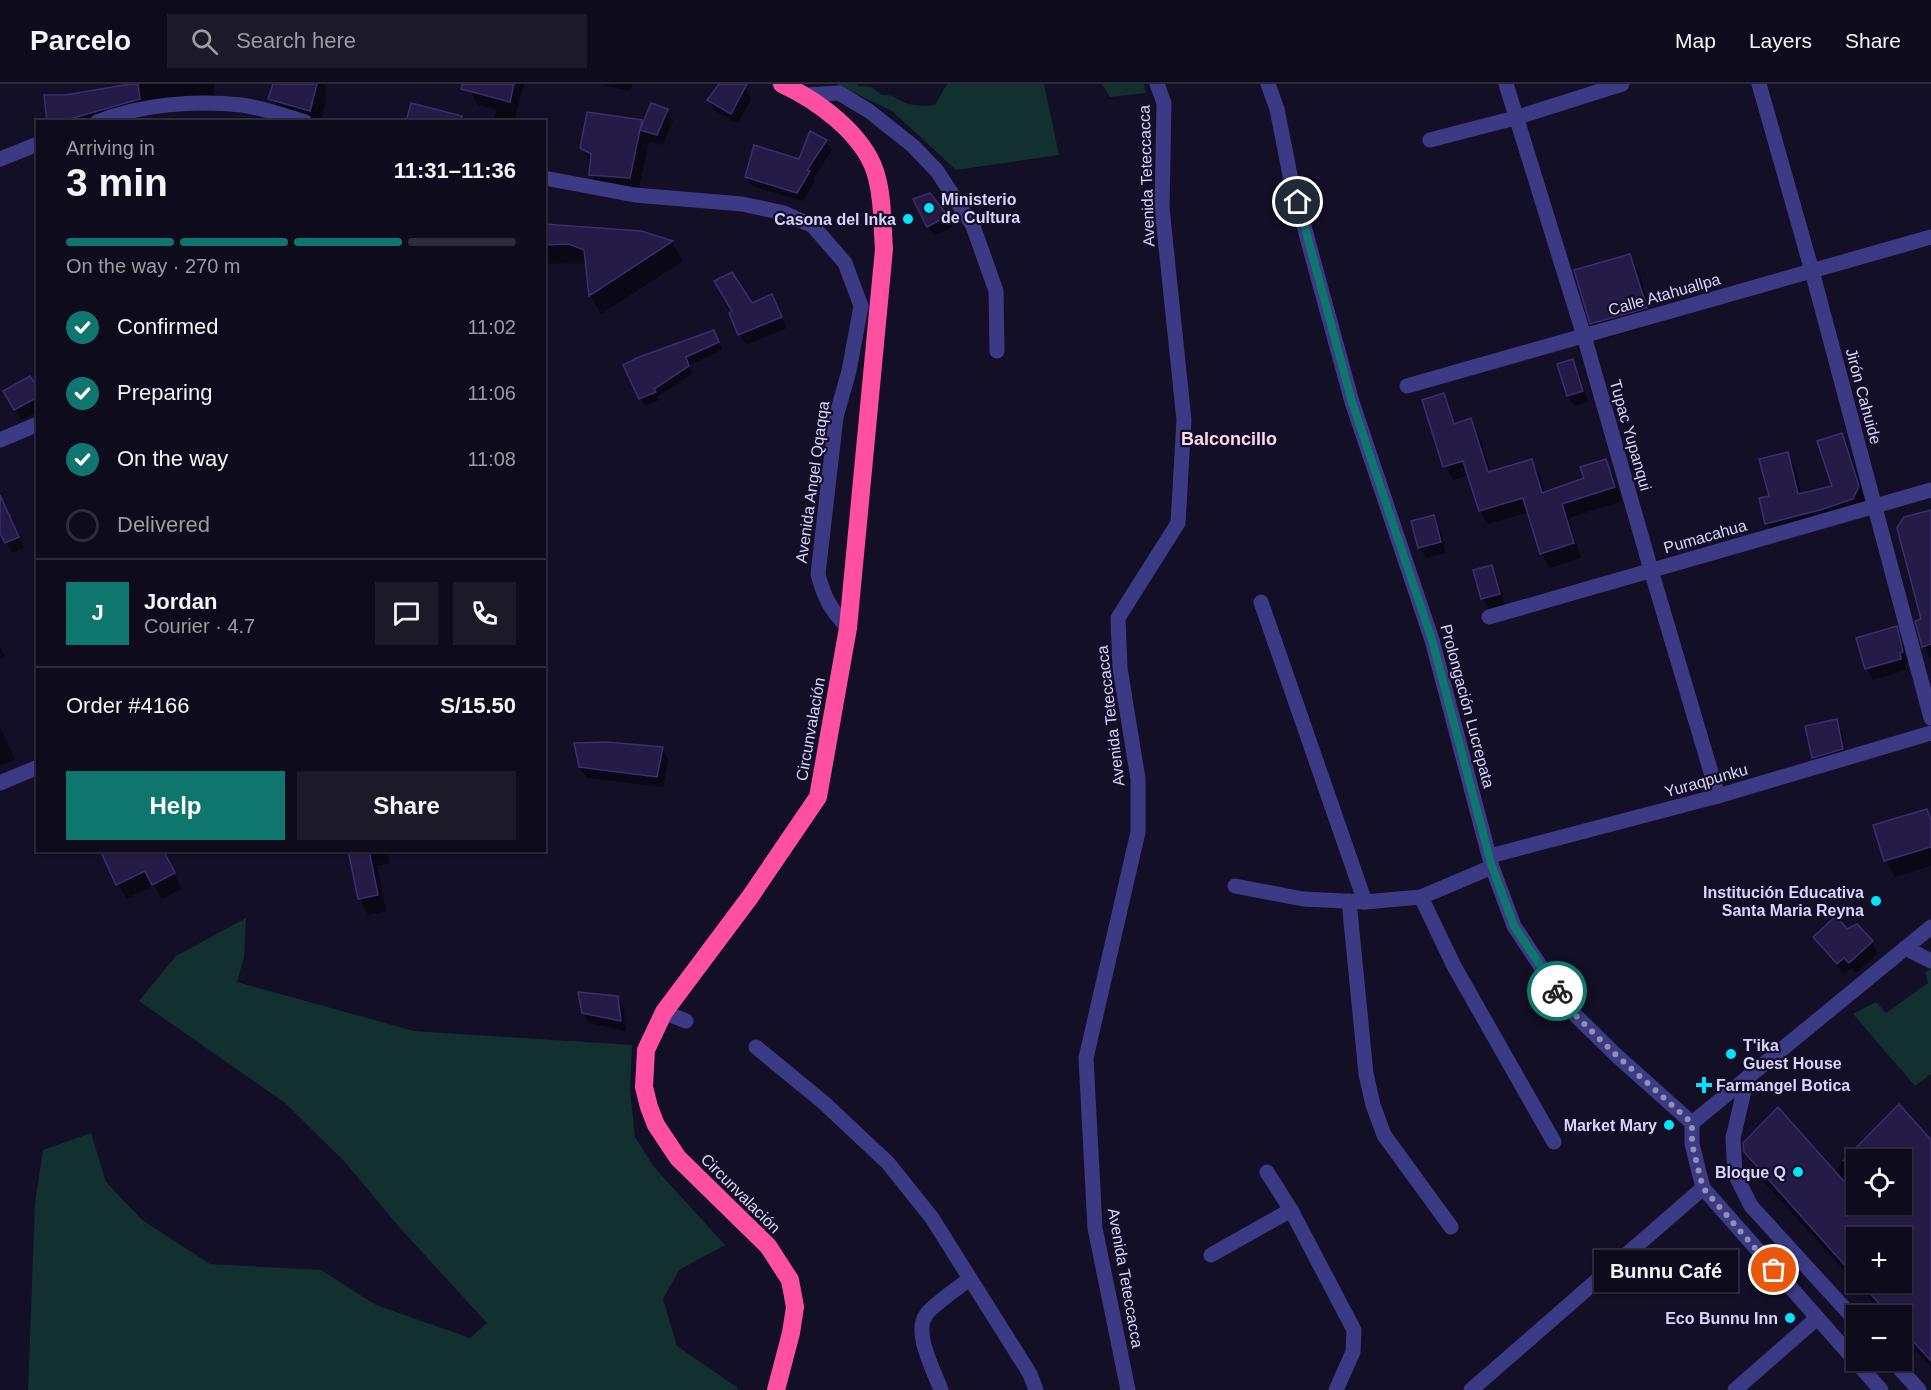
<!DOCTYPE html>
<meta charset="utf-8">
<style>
:root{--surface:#0e0b1c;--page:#1c1929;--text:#f1f3f6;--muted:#9b9ba3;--line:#2e2b3b;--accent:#0f766e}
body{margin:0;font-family:Arial,sans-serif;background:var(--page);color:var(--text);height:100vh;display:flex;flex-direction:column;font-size:22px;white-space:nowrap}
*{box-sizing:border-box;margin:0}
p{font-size:20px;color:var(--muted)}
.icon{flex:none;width:33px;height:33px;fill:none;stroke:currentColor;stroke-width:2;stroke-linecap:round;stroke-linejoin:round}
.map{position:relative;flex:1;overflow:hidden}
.details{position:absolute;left:36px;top:36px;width:510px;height:732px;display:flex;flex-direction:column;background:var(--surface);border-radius:0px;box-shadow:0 2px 4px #0004,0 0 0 2px var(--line)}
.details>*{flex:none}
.tools{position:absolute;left:1846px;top:1065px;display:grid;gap:12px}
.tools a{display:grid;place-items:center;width:66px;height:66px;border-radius:0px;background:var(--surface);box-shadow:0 2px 4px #0004,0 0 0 2px var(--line);font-size:30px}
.pin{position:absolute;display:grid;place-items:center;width:51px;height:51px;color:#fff;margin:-26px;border:3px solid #fff;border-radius:50%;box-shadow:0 2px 6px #0007}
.courier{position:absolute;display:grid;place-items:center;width:60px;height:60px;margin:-30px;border:4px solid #0f766e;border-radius:50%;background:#fff;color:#222;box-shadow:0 2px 8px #0007}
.bubble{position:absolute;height:42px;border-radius:0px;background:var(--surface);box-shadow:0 2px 4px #0004,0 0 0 2px var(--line);font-size:20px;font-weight:800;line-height:42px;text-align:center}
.summary em{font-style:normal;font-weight:800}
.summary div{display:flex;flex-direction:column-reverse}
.summary{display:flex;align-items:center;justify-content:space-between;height:102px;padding:0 30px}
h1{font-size:39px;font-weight:800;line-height:45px}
.bar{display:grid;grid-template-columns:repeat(4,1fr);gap:9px 6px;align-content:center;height:72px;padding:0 30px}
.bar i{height:8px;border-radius:4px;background:var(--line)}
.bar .current{background:var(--accent)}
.bar p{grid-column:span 4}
.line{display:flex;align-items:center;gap:15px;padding:0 30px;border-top:2px solid var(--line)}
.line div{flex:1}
.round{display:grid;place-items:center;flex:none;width:63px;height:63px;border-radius:0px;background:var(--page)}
ol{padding:0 30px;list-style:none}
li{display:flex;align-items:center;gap:18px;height:66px}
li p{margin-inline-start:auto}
li .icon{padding:6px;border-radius:50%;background:var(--accent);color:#fff;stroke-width:4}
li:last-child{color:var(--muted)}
li i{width:33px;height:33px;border:3px solid var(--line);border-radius:50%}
.action{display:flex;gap:12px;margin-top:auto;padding:12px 30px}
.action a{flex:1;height:69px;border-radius:0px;background:var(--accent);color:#fff;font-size:24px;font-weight:800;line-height:69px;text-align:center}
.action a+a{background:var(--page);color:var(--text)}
header{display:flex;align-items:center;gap:36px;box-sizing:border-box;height:84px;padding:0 30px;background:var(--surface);border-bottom:2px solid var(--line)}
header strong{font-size:28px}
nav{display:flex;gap:33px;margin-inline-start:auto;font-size:21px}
.search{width:420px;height:54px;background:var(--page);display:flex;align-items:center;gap:15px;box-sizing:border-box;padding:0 21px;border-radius:0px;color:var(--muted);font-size:22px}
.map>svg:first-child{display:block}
.green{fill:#12302f}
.shadow{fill:#0007;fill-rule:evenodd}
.building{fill:#241b47;stroke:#3b2d73;stroke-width:1.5}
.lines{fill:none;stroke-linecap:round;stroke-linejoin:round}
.minor{stroke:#3d3a85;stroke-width:15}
.highway{stroke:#ff4fa3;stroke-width:18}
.done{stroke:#948fb3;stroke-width:6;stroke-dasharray:0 10.8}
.route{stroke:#0f766e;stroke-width:8}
.poi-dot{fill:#00e5ff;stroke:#130f26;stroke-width:2}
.labels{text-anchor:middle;stroke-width:4.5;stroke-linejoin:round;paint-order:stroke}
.street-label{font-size:16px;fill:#d9d4ff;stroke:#130f26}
.poi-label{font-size:16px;font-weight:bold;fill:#d9d4ff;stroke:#130f26;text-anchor:end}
.neighbourhood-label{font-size:18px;font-weight:bold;fill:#ffd6f0;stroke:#130f26}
</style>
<header>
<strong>Parcelo</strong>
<div class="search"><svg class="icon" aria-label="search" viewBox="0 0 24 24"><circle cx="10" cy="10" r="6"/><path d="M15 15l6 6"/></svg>Search here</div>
<nav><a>Map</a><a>Layers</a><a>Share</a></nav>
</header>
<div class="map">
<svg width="1931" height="1306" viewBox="0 0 1931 1306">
<rect width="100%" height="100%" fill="#130f26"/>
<g class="green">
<path d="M 836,0 L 857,0 L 858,2 L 872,3 L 882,11 C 895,10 898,17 909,20 C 917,22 926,22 935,21 C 940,14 942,6 948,0 L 1044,0 L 1059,71 L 956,86 L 892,27 Z"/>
<polygon points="1102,0 1144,0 1146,9 1110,13"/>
<polygon points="246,834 244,873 237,898 414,947 632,961 630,1006 635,1053 654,1083 725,1161 679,1186 663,1215 677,1262 738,1304 737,1306 28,1306 35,1119 43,1066 91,1049 106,1098 142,1136 210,1180 321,1186 376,1221 470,1254 487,1239 400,1144 344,1077 285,1019 139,917 176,872"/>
<polygon points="1931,885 1931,990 1915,1002 1853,930 1876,918 1886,929 1928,899 1925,888"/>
</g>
<g class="shadow">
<polygon points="139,0 214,0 214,22 146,27 114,38 48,38 65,13"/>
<polygon points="278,0 325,0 326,16 321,38 300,38 284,33 275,17"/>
<polygon points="473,0 524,0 514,38 493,38 496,25 478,21 470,7"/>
<polygon points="598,0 633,0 630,7"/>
<polygon points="720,0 732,0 745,4 751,15 738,39 715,27 709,17"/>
<polygon points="667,26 673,37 663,61 649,57 638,109 600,106 591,91 591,79 582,64 641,37 643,42"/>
<polygon points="826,57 832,66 813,95 815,98 803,117 752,102 746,92 800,77"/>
<polygon points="947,132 953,143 934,152 928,142"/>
<polygon points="544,141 641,148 672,158 683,177 601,230 591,212 587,181 581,179 545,180 546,218 544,218"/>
<polygon points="1629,172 1639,188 1655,240 1601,256 1592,239"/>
<polygon points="772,212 787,244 746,261 739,250 752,221"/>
<polygon points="717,255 722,266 689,281 692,290 657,313 659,316 644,322 625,282"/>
<polygon points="1573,277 1579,288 1588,318 1574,322 1568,311"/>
<polygon points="38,307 38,327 22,336 5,308"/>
<polygon points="1443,311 1451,325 1456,341 1471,336 1479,350 1491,389 1532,377 1540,391 1545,409 1585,394 1605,377 1613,391 1622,417 1569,434 1581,474 1550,484 1542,470 1529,428 1488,440 1480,426 1469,391 1453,396 1445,382"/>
<polygon points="1841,351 1849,365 1866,417 1861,429 1775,453 1767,439 1771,413 1787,370 1795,383 1802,411 1834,403"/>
<polygon points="0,415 24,464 12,469 0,445"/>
<polygon points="1931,428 1931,575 1924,562 1922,537"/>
<polygon points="1434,433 1440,444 1446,469 1426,474 1420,463"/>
<polygon points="1491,483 1497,493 1505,521 1489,525 1483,514"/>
<polygon points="1896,544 1902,555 1908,579 1905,580 1906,586 1873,596 1867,585 1858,555"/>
<polygon points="0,563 5,572 0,575"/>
<polygon points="1836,637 1842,647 1848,676 1820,684 1813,673"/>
<polygon points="0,643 15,675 0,682"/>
<polygon points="662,665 668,675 663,703 587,694 580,683"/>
<polygon points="1927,727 1931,735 1931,782 1895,793 1885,776"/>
<polygon points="102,766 162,766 182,805 162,815 154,801 126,815"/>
<polygon points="350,766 387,766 390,779 377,782 386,827 368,831 359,814"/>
<polygon points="1857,842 1872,858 1878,869 1856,889 1851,884 1844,890 1821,864 1815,854"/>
<polygon points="618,913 624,924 626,947 589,939 583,928"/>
<path d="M 1899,1022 L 1931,1059 L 1931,1283 L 1902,1251 L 1902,1232 L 1885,1232 L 1758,1091 L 1745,1068 L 1833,1088 ZM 1857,1076 L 1902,1076 L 1902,1120 L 1857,1120 ZM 1857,1154 L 1902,1154 L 1902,1198 L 1857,1198 Z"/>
</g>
<g class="building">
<polygon points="130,0 138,0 140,15 66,36 66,38 47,38 44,11 65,11"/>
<polygon points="273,0 317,0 310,27 268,15"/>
<polygon points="462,0 514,0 510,18 461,5"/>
<polygon points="719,0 747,0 731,30 707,16"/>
<polygon points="411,19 462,32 462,38 406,38"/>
<polygon points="651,19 668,25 657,51 640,46"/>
<polygon points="587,28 642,36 630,94 589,91 591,70 580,64"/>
<polygon points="810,47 827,56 807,86 810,87 797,109 745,93 754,61 799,75"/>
<polygon points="930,109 948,132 927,143 913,115"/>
<polygon points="544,140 641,147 673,157 589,212 584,166 569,160 544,161"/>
<polygon points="1630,170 1647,224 1590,240 1574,186"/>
<polygon points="732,188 752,219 772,210 782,233 738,251 729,229 732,227 714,197"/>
<polygon points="714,246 719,258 686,273 689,282 654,305 656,308 639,315 623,281 639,273"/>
<polygon points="1573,275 1583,307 1567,312 1557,280"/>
<polygon points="30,292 38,304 38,313 14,326 3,307"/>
<polygon points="1444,309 1454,340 1471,334 1488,388 1532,375 1542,409 1584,394 1580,383 1606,375 1615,403 1562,420 1574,459 1540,470 1523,414 1479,427 1463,377 1443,383 1422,316"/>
<polygon points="1842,349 1859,402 1853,415 1820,426 1765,440 1759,414 1769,412 1759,375 1788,368 1798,410 1832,402 1817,357"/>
<polygon points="0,411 19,453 5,459 0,449"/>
<polygon points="1931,426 1931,560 1922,563 1915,537 1921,535 1897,444 1904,433"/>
<polygon points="1434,431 1441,458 1418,464 1411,437"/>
<polygon points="1492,481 1500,510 1481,515 1473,486"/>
<polygon points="1897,542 1903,568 1900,569 1901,575 1865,585 1856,554"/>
<polygon points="1837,635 1843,665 1812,674 1805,642"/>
<polygon points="606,658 663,663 657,693 579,683 574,659"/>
<polygon points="1927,725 1931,737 1931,763 1884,777 1873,741"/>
<polygon points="100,766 163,766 175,789 152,801 145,787 116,801"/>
<polygon points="348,766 369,766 378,811 358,815"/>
<polygon points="1836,832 1847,845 1857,840 1873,857 1849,879 1844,874 1837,880 1813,853"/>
<polygon points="578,908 618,912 621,937 582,929"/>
<polygon points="1899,1020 1931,1056 1931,1277 1902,1245 1902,1232 1890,1232 1860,1198 1902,1198 1902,1154 1857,1154 1857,1195 1744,1068 1743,1059 1778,1023 1857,1112 1857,1120 1902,1120 1902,1076 1844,1076"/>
</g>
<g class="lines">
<g class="minor">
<polyline points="1268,0 1277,25 1290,91 1352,318 1432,556 1492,783 1514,842 1568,924 1616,971 1692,1039 1692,1060 1703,1104 1881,1306"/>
<polyline points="1506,0 1584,252 1651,486 1718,712"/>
<polyline points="1759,0 1812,187 1931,634"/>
<polyline points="806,11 839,9 869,27 913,62 937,87 973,142 996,207 997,267"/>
<path d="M 97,38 C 141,20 195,16 242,21 C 263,24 285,32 305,38"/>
<polyline points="1430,56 1515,34 1622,0"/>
<polyline points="0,75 38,60"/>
<path d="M 544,94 L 635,111 L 742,120 L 784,129 L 813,142 L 845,179 L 861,222 L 849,287 L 836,333 L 818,490 C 824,514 831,526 848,544"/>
<polyline points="1407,302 1931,153"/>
<polyline points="0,356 38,340"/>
<polyline points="1261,518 1365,818"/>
<polyline points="1489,533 1931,406"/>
<polyline points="0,699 38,683"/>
<polyline points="1490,772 1718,712 1931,649"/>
<polyline points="1235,802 1303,815 1365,818 1421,813 1492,783"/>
<polyline points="1421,813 1454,882 1554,1058"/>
<polyline points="1349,817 1366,990 1373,1021 1384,1051 1451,1143"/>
<polyline points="1905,864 1931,877"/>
<polyline points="664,928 686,937"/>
<polyline points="756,963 823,1018 888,1079 932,1134 1030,1290 1036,1306"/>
<polyline points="1747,994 1733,1054 1735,1090 1751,1122 1857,1238"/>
<polyline points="1692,1039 1931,843"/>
<polyline points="1267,1088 1291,1126 1354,1246 1353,1268 1336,1306"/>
<polyline points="1211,1171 1291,1126"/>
<polyline points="1892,1276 1919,1306"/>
<path d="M 941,1306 C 934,1287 913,1248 926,1231 C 931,1222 960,1203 969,1195"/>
<polyline points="1128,1306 1095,1144 1086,974 1138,748 1138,695 1120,584 1118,534 1178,439 1184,336 1162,124 1164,19 1157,0"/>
<polyline points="1471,1306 1703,1104"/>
<polyline points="1735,1306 1816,1235"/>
</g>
<path class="highway" d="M 776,1306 L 791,1249 L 795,1223 L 790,1196 L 768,1162 L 678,1074 L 656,1041 L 649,1023 L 644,1003 L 646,966 L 664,928 L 750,813 L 818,713 L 848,544 L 884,165 C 882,139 883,112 875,87 C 862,49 817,16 782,0"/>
</g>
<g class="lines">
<polyline class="done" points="1557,907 1568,924 1616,971 1692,1039 1692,1060 1703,1104 1774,1186"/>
<polyline class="route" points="1298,118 1352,318 1432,556 1492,783 1514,842 1557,907"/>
</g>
<g class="poi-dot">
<circle cx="929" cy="124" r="6"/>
<circle cx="908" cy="135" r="6"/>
<circle cx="1876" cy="817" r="6"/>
<circle cx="1731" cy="970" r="6"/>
<path d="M1701 992h6v6h6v6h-6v6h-6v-6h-6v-6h6z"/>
<circle cx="1669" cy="1041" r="6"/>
<circle cx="1798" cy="1088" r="6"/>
<circle cx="1790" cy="1234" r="6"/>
</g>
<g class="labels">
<g class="street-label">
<text transform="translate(1146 92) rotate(-92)" y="6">Avenida Teteccacca</text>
<text transform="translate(1664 210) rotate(-16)" y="6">Calle Atahuallpa</text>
<text transform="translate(1864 312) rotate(75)" y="6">Jirón Cahuide</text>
<text transform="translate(1631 351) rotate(74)" y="6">Tupac Yupanqui</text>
<text transform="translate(812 398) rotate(-82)" y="6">Avenida Angel Qqaqqa</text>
<text transform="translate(1705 452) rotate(-16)" y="6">Pumacahua</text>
<text transform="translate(1468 622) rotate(75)" y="6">Prolongación Lucrepata</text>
<text transform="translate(1110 632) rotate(-97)" y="6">Avenida Teteccacca</text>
<text transform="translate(810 645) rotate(-80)" y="6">Circunvalación</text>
<text transform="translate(1706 696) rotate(-16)" y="6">Yuraqpunku</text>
<text transform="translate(741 1109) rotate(45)" y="6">Circunvalación</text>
<text transform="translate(1126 1194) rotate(80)" y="6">Avenida Teteccacca</text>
</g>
<g class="poi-label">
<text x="941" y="121" text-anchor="start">Ministerio<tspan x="941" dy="18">de Cultura</tspan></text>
<text x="896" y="141">Casona del Inka</text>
<text x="1864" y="814">Institución Educativa<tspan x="1864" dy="18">Santa Maria Reyna</tspan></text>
<text x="1743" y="967" text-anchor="start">T'ika<tspan x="1743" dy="18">Guest House</tspan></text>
<text x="1716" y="1007" text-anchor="start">Farmangel Botica</text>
<text x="1657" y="1047">Market Mary</text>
<text x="1786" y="1094">Bloque Q</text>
<text x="1778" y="1240">Eco Bunnu Inn</text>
</g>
<g class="neighbourhood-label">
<text x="1229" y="361">Balconcillo</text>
</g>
</g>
</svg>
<div class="tools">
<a><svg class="icon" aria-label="locate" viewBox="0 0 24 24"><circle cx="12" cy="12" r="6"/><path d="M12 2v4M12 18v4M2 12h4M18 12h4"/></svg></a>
<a>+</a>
<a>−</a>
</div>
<div class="pin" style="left:1774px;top:1186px;background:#ea580c"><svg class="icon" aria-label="bag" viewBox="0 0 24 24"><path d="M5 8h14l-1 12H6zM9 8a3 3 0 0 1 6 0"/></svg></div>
<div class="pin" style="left:1298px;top:118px;background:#1f2937"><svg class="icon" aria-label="home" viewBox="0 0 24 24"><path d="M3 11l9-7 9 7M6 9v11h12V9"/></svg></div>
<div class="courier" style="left:1557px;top:907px"><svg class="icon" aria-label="bike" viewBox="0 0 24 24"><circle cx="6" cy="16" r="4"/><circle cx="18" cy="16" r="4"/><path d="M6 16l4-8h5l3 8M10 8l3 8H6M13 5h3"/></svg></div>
<div class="bubble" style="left:1594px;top:1166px;width:144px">Bunnu Café</div>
<section class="details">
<div class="summary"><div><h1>3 min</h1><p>Arriving in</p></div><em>11:31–11:36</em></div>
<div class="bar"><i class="current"></i><i class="current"></i><i class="current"></i><i></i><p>On the way · 270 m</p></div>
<ol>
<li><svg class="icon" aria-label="check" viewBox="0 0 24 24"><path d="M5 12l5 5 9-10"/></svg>Confirmed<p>11:02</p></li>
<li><svg class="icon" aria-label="check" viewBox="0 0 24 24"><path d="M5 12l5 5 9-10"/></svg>Preparing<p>11:06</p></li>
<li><svg class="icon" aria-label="check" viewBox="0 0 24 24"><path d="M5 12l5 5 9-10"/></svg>On the way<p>11:08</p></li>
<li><i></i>Delivered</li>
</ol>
<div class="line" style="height:108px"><b class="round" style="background:var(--accent);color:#fff">J</b><div><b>Jordan</b><p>Courier · 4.7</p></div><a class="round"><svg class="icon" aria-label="chat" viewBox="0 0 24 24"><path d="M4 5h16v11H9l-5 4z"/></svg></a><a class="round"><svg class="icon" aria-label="phone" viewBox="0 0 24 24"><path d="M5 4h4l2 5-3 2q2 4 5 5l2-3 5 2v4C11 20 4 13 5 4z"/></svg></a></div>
<div class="line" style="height:78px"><div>Order #4166</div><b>S/15.50</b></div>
<div class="action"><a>Help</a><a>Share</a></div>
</section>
</div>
